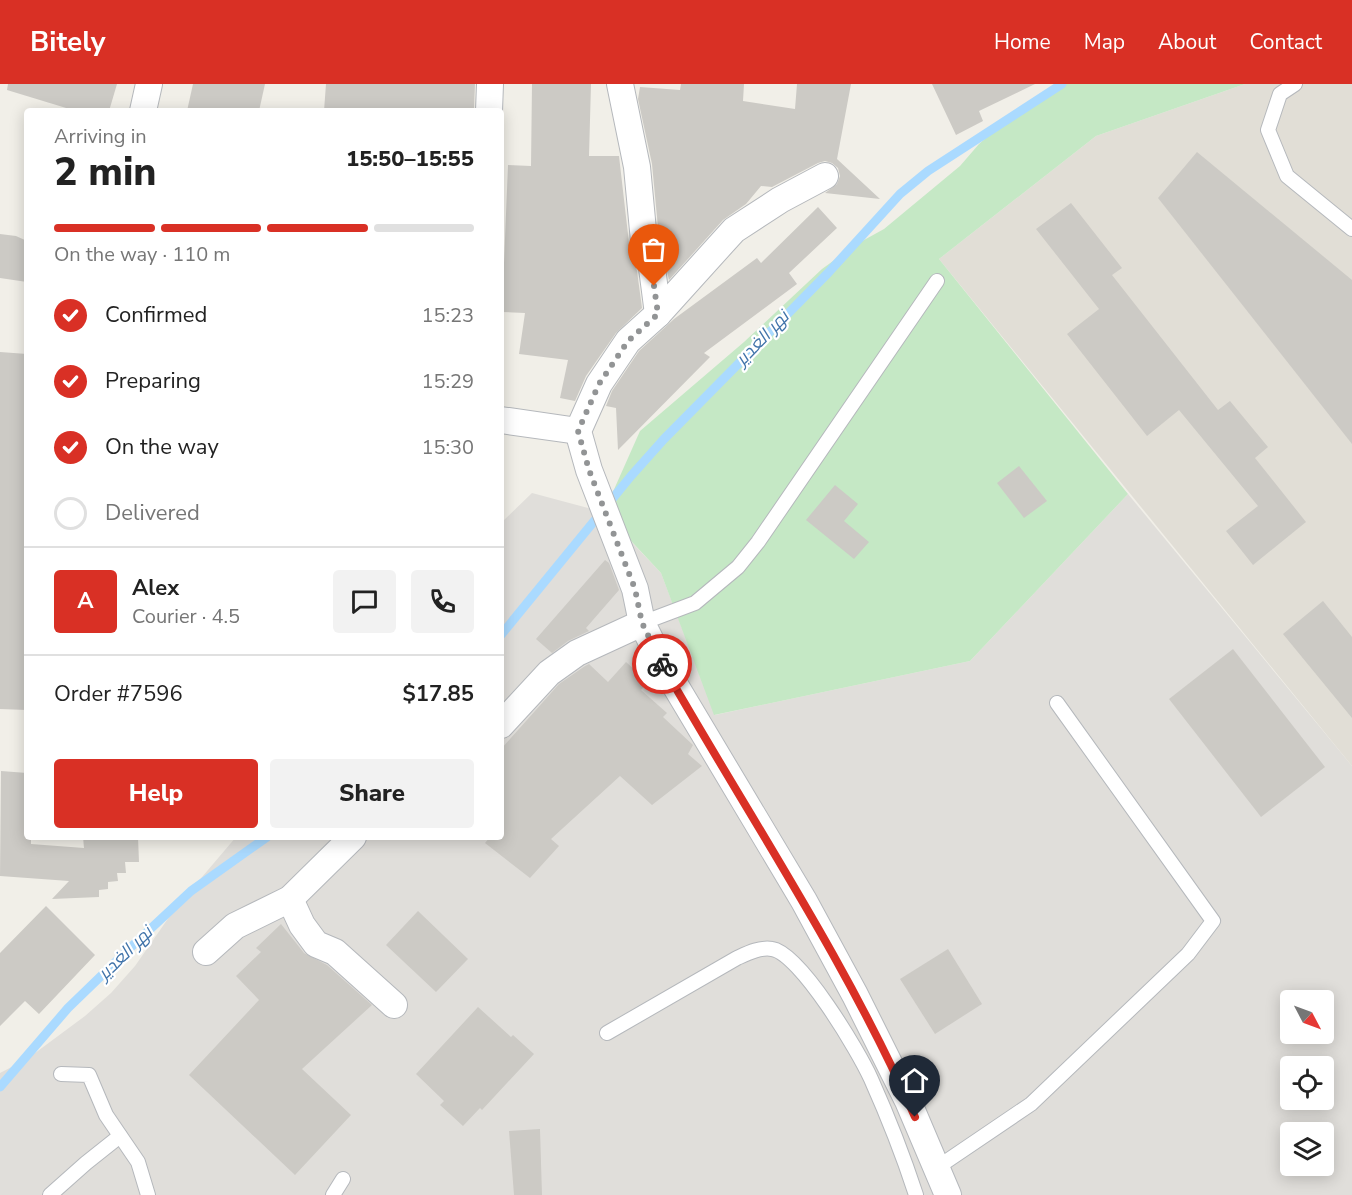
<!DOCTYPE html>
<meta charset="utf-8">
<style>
:root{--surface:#fff;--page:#f2f2f2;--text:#222;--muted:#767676;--line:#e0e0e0;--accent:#d93025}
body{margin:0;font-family:"Nunito Sans",Cairo,sans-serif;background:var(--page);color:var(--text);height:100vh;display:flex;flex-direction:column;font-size:22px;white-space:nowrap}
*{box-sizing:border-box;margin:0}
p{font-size:20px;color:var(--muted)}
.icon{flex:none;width:33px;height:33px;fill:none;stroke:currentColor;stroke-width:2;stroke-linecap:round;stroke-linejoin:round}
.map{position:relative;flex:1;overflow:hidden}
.details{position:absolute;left:24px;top:24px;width:480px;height:732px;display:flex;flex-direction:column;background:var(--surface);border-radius:6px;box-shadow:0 3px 15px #0003}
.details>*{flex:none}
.needle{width:39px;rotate:131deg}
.controls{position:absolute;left:1280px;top:906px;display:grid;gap:12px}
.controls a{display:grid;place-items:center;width:54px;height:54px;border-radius:6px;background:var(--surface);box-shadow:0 3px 15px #0003;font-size:30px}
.pin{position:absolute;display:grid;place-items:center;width:51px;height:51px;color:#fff;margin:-62px -26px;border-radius:50% 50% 50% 0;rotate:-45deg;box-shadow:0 0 6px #0007}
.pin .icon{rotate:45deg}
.courier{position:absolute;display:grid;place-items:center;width:60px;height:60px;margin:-30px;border:4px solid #d93025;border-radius:50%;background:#fff;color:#222;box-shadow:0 2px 8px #0007}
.head em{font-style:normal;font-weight:800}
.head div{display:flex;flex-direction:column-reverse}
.head{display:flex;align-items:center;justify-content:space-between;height:102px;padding:0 30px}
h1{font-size:39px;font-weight:800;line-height:45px}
.bar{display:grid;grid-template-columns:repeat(4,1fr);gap:9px 6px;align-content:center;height:72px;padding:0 30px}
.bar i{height:8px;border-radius:4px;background:var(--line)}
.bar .selected{background:var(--accent)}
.bar p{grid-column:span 4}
.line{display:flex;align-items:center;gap:15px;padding:0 30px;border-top:2px solid var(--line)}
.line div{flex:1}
.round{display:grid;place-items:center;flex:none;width:63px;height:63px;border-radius:6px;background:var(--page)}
ol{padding:0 30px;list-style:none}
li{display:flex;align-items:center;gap:18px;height:66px}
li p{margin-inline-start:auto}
li .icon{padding:6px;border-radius:50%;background:var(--accent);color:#fff;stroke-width:4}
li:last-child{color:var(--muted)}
li i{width:33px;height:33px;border:3px solid var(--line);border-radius:50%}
.action{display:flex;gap:12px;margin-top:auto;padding:12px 30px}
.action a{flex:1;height:69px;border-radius:6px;background:var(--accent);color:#fff;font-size:24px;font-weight:800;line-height:69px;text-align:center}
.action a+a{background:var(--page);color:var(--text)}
header{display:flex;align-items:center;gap:36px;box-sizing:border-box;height:84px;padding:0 30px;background:var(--accent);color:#fff}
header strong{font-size:28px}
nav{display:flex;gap:33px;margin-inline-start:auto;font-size:21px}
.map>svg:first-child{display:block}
.industrial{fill:#e0deda;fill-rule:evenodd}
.education{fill:#e1ded6}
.green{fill:#c5e8c5}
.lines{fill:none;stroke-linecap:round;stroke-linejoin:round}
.stream{stroke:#aadaff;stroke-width:9}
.building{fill:#cccac5}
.service-casing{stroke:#b5b8bc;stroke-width:16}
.minor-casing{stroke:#b5b8bc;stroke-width:28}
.service{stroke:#fff;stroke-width:14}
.minor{stroke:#fff;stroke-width:26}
.done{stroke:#929495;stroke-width:6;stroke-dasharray:0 10.8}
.route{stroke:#d93025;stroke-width:8}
.labels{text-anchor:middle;stroke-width:4.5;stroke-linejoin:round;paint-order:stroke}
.water-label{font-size:18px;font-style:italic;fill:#4174aa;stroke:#fff}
</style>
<header>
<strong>Bitely</strong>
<nav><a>Home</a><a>Map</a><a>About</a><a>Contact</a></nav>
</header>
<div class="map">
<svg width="1352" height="1111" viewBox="0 0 1352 1111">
<rect width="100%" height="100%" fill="#f1efe8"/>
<path class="industrial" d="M 532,409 L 603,428 L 661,489 L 715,631 L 970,577 L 1128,410 L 1352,682 L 1352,1111 L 0,1111 L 0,989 L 27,975 L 85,932 L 111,909 L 135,882 L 174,826 L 236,753 L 501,753 L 501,439 ZM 1290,916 L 1323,916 L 1323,950 L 1290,950 ZM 1290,982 L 1323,982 L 1323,1016 L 1290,1016 ZM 1290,1048 L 1323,1048 L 1323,1082 L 1290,1082 Z"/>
<polygon class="education" points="1245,0 1352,0 1352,682 939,175 1096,52"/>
<polygon class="green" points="1061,0 1245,0 1096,52 939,175 1128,410 970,577 714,631 661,489 604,428 640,347 744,258 822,185 855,161 884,145 960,82 979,60 1002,40"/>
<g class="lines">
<g class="stream">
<polyline points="501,551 631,392 664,355 828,189 900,110 928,87 1062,0"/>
<polyline points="0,1003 68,924 130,864 191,807 267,753"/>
</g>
</g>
<g class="building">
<polygon points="8,0 117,0 109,27 76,27 7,6"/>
<polygon points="193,0 265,0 259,27 187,27"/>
<polygon points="326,0 475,0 474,24 434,25 434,27 324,27"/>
<polygon points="532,0 591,0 589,72 619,72 629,159 637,187 642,224 616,249 586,292 575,317 560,314 568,276 519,270 525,229 502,228 508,81 531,82"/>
<polygon points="681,0 744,0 743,17 795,25 797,0 851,0 837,75 880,115 825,109 837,100 840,92 838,84 832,79 825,77 818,79 772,103 761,102 746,120 723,136 669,196 659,154 652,80 638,15 640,3 680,6"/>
<polygon points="932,0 1035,0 979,27 983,37 956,51"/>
<polygon points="1197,68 1352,196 1352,360 1158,114"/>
<polygon points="1071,119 1122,184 1112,191 1218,326 1230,317 1268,363 1255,374 1306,438 1253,481 1226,447 1258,422 1179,326 1147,352 1067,250 1099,225 1036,145"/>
<polygon points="818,123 837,144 789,189 797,200 704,269 710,273 618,366 616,324 606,322 612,307 639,267 674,235 757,174 761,179"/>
<polygon points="0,150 16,152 27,157 27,198 0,194"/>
<polygon points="0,268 27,270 27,626 0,625"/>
<polygon points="1019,382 1047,417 1024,434 997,399"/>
<polygon points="835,401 858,420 844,437 869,458 854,475 806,436"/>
<polygon points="605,476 609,479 619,506 586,544 589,547 568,557 552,569 536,555"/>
<polygon points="1323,517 1352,553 1352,634 1283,550"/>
<polygon points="1233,565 1325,683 1261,733 1169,615"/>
<polygon points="626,578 648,598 641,606 667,629 663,633 693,661 688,670 702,682 652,721 620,692 551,755 559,762 530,794 485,759 490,753 501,753 501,665 559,600 585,582 589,580 608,598"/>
<polygon points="1,687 27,689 27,753 31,753 31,760 84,764 83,753 138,753 139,778 125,778 126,789 117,789 118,797 108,798 108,805 99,806 99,813 52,815 69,797 0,792"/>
<polygon points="46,822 95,871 39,930 25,917 0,942 0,869"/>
<polygon points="418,827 468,875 436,908 386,861"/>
<polygon points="281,840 304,869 327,881 372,921 302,985 351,1031 295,1091 189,991 259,916 236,892 261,868 256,864"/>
<polygon points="948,865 982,920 935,950 900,895"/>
<polygon points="478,923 511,953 513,951 534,970 482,1026 480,1024 463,1042 440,1021 444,1017 416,990"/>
<polygon points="540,1045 542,1111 514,1111 509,1047"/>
</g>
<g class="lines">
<g class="service-casing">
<g id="service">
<polyline points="1295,0 1280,10 1268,46 1287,92 1352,145"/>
<polyline points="642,539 695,519 738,483 758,458 937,197"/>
<path d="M 607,949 L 737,874 C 748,869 760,863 772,865 C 800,869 859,968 871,995 C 888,1033 903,1071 916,1111"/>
<polyline points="61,990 89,991 106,1031 138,1078 148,1111"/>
<polyline points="938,1083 1031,1020 1188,870 1213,837 1057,619"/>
<polyline points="50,1111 86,1079 120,1052"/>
<polyline points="333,1111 343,1095"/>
</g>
</g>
<g class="minor-casing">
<g id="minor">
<polyline points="620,0 637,83 644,157 652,184 658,230"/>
<polyline points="143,27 149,0"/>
<polyline points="489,27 490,0"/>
<polyline points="825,92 780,116 734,146 658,230 628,257 599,300 578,347 589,386 635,505 642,539 663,581 804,817 855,911 908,1017 948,1111"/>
<polyline points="501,336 578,347"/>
<polyline points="501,641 549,589 577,569 642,539"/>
<polyline points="290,815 302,841 316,860 335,868 394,921"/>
<polyline points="206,868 235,842 290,815 353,753"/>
</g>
</g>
<use href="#service" class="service"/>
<use href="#minor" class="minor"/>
</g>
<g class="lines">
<polyline class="done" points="654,202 658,230 628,257 599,300 578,347 589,386 635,505 642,539 662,580"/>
<path class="route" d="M 662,580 C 748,731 845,874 915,1033"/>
</g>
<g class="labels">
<g class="water-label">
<text transform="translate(762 254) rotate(-46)" y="6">نهر الغدير</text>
<text transform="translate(125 869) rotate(-44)" y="6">نهر الغدير</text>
</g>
</g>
</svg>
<div class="controls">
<a><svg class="needle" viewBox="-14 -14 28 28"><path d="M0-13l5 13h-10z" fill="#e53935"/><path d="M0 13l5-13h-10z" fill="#767676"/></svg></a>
<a><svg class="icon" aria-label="locate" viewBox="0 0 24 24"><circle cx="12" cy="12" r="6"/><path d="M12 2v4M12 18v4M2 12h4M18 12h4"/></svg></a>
<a><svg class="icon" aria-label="layers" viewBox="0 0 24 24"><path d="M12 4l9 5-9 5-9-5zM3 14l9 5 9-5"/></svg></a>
</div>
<div class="pin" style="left:654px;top:202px;background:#ea580c"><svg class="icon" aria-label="bag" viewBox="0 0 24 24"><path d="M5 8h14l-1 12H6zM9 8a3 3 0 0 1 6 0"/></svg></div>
<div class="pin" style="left:915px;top:1033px;background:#1f2937"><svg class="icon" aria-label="home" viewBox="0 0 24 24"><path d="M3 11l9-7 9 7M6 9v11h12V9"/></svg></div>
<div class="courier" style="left:662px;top:580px"><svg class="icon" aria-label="bike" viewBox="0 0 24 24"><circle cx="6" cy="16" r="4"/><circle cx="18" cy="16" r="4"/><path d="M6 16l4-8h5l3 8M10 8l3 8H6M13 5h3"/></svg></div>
<section class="details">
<div class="head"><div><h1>2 min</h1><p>Arriving in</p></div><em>15:50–15:55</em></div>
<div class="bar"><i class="selected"></i><i class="selected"></i><i class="selected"></i><i></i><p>On the way · 110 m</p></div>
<ol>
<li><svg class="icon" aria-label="check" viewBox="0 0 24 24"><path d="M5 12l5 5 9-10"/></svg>Confirmed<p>15:23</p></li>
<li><svg class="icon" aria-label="check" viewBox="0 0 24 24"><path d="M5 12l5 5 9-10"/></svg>Preparing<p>15:29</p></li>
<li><svg class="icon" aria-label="check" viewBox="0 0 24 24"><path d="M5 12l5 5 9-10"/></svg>On the way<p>15:30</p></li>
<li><i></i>Delivered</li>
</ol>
<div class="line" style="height:108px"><b class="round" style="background:var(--accent);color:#fff">A</b><div><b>Alex</b><p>Courier · 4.5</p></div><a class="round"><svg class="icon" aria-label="chat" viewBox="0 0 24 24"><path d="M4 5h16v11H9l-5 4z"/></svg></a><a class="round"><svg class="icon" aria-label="phone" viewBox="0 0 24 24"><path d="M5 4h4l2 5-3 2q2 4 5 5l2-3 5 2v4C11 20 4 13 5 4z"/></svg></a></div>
<div class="line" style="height:78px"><div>Order #7596</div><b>$17.85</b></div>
<div class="action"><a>Help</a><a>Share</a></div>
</section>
</div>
